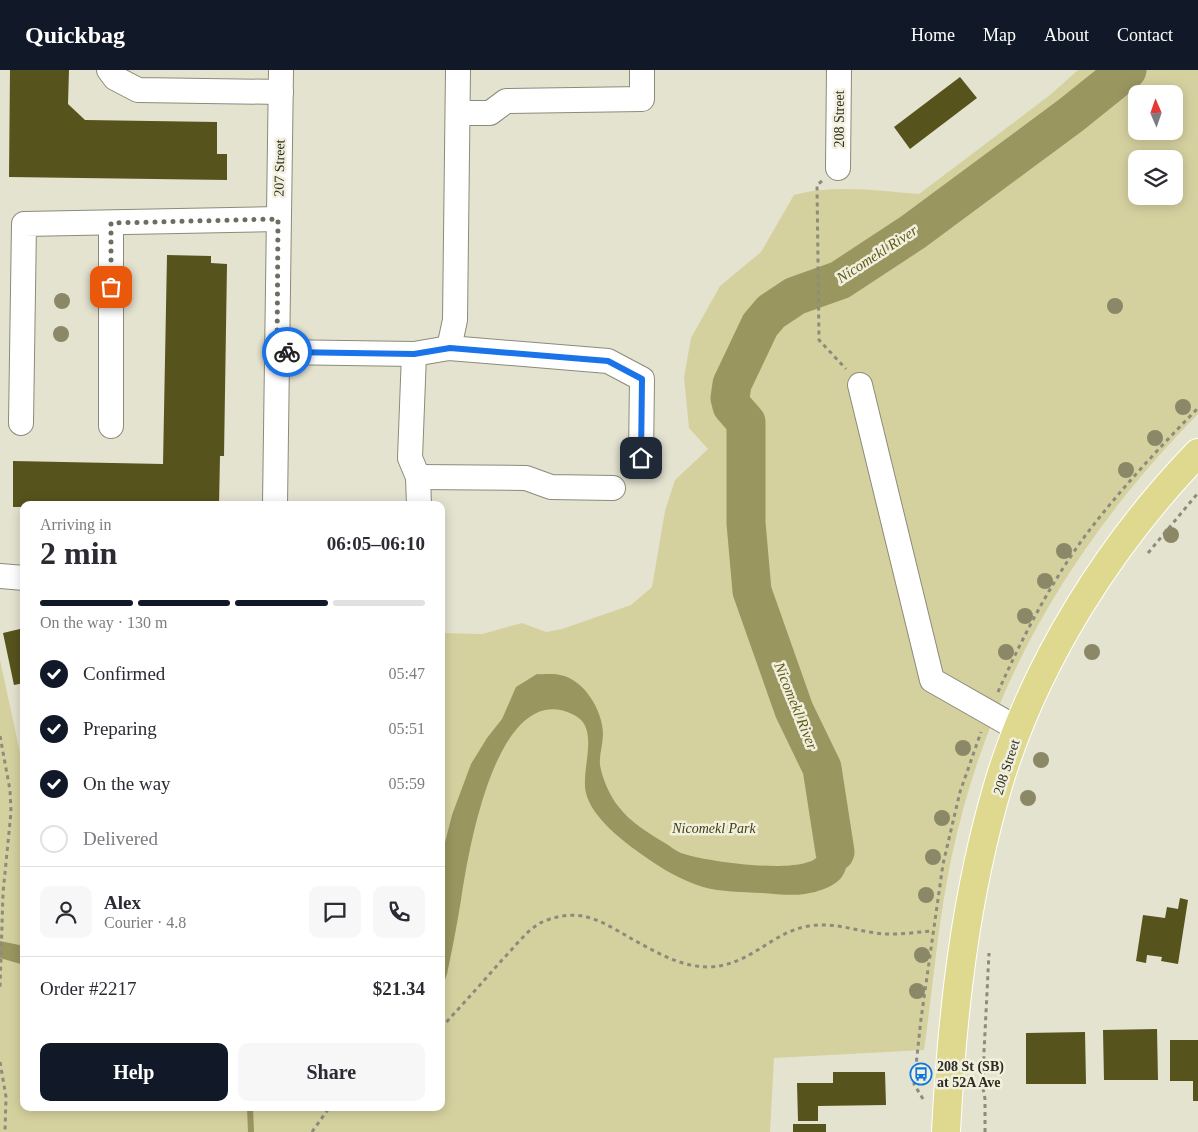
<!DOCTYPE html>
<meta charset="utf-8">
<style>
:root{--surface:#fff;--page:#f7f7f7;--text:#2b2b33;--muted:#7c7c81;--line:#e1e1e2;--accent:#111827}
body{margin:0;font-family:Georgia,serif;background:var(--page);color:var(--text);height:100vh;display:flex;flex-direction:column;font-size:19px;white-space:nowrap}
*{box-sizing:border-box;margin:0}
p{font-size:16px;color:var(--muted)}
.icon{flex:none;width:28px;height:28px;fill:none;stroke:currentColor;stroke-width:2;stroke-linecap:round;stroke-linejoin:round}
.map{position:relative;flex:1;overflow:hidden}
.drawer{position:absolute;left:20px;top:431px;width:425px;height:610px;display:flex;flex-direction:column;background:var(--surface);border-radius:10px;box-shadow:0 2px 12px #0003}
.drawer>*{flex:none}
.needle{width:32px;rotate:358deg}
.controls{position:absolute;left:1128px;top:15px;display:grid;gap:10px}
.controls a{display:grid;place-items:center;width:55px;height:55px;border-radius:10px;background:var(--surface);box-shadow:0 2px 12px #0003;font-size:25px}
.pin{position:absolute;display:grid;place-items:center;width:42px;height:42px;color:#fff;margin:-21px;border-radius:10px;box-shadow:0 2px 8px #0006}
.courier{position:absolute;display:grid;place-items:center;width:50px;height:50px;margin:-25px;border:4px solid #1a73e8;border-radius:50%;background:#fff;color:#222;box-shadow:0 1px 6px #0007}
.overview em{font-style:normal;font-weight:800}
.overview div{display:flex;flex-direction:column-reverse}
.overview{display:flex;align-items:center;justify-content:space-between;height:85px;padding:0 20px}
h1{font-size:32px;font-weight:800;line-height:38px}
.bar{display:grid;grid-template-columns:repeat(4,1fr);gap:8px 5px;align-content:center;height:60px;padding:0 20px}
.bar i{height:6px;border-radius:4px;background:var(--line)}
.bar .on{background:var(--accent)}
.bar p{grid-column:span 4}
.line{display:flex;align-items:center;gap:12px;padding:0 20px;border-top:1px solid var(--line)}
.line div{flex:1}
.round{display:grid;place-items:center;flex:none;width:52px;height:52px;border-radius:10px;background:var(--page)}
ol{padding:0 20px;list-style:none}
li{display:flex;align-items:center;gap:15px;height:55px}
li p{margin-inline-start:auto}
li .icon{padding:5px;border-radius:50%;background:var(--accent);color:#fff;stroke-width:4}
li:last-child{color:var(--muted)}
li i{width:28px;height:28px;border:2px solid var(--line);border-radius:50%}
.action{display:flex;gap:10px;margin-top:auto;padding:10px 20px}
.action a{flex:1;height:58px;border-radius:10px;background:var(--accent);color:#fff;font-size:20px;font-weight:800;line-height:58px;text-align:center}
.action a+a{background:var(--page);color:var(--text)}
header{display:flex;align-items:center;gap:30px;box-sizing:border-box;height:70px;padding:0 25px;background:var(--accent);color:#fff}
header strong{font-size:24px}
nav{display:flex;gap:28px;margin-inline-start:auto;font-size:18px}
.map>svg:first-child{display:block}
.green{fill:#d5d19f;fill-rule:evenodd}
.water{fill:#9a9660}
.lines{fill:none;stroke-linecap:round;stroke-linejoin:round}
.stream{stroke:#9a9660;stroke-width:6}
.river{stroke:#9a9660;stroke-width:39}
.building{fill:#57531d}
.minor-casing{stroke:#8c8b79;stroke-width:26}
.major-casing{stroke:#fff;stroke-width:30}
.path{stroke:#8c8b7d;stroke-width:3;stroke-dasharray:4 4;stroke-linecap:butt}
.minor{stroke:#fff;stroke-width:24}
.major{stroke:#dfd990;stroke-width:28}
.tree{fill:#8a8867}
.done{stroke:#6d6d61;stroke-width:5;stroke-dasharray:0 9}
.route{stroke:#1a73e8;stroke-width:6}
.labels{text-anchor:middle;stroke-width:5;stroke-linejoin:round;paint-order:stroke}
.street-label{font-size:14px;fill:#2d2d25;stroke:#f1f0dd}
.park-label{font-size:14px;font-style:italic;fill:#403d11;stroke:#f1f0dd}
.poi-label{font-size:14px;font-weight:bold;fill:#2d2d25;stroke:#f1f0dd;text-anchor:start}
.water-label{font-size:15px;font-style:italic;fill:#5f5a1a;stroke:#f1f0dd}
</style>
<header>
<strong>Quickbag</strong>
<nav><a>Home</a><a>Map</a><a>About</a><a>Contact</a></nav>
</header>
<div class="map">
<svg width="1198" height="1062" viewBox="0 0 1198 1062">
<rect width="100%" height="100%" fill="#e4e3d0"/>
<path class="green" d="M 1078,0 L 1198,0 L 1198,344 C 1074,470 987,616 951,790 C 938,852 933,917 924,980 L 774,988 L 770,1062 L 0,1062 L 0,590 L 21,687 L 24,689 L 24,1038 L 441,1038 L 441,563 L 482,564 L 522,553 L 546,562 L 562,559 L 631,535 L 652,517 L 665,441 L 675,410 L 708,379 L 689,358 L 684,307 L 691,268 L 720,216 L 761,182 L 794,125 C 834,114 878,121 919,124 L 1050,25 ZM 1136,24 L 1174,24 L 1174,61 L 1136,61 ZM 1136,89 L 1174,89 L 1174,126 L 1136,126 Z"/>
<g class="water">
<path d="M 537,604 C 544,605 553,603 560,605 C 584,609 603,641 603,664 C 603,674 599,685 600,695 C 602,708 610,726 618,736 C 630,752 648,763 665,773 C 670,776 676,781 681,783 C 702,791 804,806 818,786 C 827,773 816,742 813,727 L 831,729 C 836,747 854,789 843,805 C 836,817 817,822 805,824 C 791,826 776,824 762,823 C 742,822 721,822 703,817 C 681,810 662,799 644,786 C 624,772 592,748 586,723 C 580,699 602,656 572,644 C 564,640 554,638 545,640 C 490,652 468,784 461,830 C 457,855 452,880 447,904 L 441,921 L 441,788 L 452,745 L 471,694 L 487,668 L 502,649 L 516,617 Z"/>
<polygon points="0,871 24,876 24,895 0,888"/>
</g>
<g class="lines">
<polyline class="stream" points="250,1038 251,1062"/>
<polyline class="river" points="835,782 822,698 794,640 752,521 746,453 746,352 732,336 730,328 732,314 760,255 771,242 795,226 840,210 913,162 1071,45 1127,0"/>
</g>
<g class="building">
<polygon points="10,0 69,0 68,34 85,50 217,52 217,84 227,84 227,110 9,107"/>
<polygon points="960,7 977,28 910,79 894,57"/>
<polygon points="167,185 211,186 211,193 227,194 224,386 220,386 219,435 24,435 24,437 13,437 13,391 163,394"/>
<polygon points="24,558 24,613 14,615 3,563"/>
<polygon points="1180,828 1188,830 1178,894 1161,891 1162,887 1147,885 1146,893 1136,891 1143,845 1165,848 1167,837 1178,839"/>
<polygon points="1157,959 1158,1010 1104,1010 1103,960"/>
<polygon points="1085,962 1086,1014 1026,1014 1026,963"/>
<polygon points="1170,970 1198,970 1198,1031 1193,1031 1193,1011 1170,1011"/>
<polygon points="833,1002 885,1002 886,1035 818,1036 818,1051 798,1051 797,1013 833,1013"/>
<rect x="793" y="1054" width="33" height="8"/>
</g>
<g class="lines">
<g class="minor-casing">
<g id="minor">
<polyline points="109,0 115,8 138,20 281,22"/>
<polyline points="458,43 490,43 506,31 642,29 642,0"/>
<polyline points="838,98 839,0"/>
<polyline points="111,153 111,356"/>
<polyline points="449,278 455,250 458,0"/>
<polyline points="277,282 414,284 449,278 608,291 642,309 641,388"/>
<polyline points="414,284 410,388 418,407 419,435"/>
<polyline points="860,315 932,610 1018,659"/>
<polyline points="21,353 24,154 278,149"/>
<polyline points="418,407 526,408 551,417 613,418"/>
<polyline points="275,435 281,0"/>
<polyline points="0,506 24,508"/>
</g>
</g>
<g class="major-casing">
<path id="major" d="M 946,1062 C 952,944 965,826 999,712 C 1036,591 1110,474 1198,383"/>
</g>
<g class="path">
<polyline points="822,111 817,115 819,270 846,299"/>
<polyline points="1148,483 1198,423"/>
<path d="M 998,622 C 1022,568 1050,514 1085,466 C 1119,421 1158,379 1198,338"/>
<polyline points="0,666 10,720 11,742 3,823 0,918"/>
<path d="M 441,958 C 462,935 482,913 502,890 C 514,878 525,862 540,853 C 554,846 572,843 587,847 C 603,851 618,861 632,869 C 656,882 680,897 709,897 C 752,895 771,862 809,856 C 833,852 853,860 876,863 C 895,866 915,862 933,861"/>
<polyline points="0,992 6,1027 5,1062"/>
<polyline points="923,1029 914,1014 921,949 943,794 960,722 981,662"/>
<polyline points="312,1062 329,1038"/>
<polyline points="985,1062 985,1029 983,1018 984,982 989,883"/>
</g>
<use href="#minor" class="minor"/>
<use href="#major" class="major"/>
</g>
<g class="tree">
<circle cx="62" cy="231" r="8"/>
<circle cx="1115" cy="236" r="8"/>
<circle cx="61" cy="264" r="8"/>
<circle cx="1183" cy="337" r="8"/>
<circle cx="1155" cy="368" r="8"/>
<circle cx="1126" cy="400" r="8"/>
<circle cx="1171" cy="465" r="8"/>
<circle cx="1064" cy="481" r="8"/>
<circle cx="1045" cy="511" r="8"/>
<circle cx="1025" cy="546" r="8"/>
<circle cx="1006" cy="582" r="8"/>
<circle cx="1092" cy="582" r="8"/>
<circle cx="963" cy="678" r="8"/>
<circle cx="1041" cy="690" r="8"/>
<circle cx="1028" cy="728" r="8"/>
<circle cx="942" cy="748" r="8"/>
<circle cx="933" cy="787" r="8"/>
<circle cx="926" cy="825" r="8"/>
<circle cx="922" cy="885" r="8"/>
<circle cx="917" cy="921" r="8"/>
</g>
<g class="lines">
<polyline class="done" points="111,217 111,153 278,149 277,282 287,282"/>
<polyline class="route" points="287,282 414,284 450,278 608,291 642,309 641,388"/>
</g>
<defs>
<g id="bus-ring" transform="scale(1.125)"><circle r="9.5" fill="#f1f0dd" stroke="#0e77df" stroke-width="1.5"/><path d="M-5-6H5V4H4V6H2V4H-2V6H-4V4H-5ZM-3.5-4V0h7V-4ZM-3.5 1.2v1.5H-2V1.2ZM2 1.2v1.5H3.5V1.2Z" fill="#0e77df"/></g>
</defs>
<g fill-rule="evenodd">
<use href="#bus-ring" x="921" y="1004"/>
</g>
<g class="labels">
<g class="street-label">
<text transform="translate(839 49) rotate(-90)" y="5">208 Street</text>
<text transform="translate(279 98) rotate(-89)" y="5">207 Street</text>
<text transform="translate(1006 697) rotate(-72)" y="5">208 Street</text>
</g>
<g class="park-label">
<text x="714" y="763">Nicomekl Park</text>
</g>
<g class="poi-label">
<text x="937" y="1001">208 St (SB)<tspan x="937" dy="16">at 52A Ave</tspan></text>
</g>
<g class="water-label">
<text transform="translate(877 184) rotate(-33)" y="5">Nicomekl River</text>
<text transform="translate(796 636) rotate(68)" y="5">Nicomekl River</text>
</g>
</g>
</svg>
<div class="controls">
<a><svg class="needle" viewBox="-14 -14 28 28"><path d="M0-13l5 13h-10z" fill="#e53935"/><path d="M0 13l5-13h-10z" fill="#7c7c81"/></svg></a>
<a><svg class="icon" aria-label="layers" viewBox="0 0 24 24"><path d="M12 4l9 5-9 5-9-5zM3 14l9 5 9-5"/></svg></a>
</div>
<div class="pin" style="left:111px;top:217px;background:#ea580c"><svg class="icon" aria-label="bag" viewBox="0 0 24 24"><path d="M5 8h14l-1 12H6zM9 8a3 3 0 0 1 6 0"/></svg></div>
<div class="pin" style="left:641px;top:388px;background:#1f2937"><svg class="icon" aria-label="home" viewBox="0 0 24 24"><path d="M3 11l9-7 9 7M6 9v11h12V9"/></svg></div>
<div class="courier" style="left:287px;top:282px"><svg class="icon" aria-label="bike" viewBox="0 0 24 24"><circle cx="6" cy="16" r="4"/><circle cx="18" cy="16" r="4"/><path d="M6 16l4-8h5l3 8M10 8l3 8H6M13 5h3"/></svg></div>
<section class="drawer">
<div class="overview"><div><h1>2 min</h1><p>Arriving in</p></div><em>06:05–06:10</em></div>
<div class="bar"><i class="on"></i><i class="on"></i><i class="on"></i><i></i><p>On the way · 130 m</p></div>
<ol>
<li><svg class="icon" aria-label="check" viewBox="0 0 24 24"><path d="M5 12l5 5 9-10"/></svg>Confirmed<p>05:47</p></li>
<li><svg class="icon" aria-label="check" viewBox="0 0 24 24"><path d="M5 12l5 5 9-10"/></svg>Preparing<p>05:51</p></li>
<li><svg class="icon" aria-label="check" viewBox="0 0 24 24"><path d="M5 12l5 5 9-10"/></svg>On the way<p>05:59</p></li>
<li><i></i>Delivered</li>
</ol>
<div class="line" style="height:90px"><a class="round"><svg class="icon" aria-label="person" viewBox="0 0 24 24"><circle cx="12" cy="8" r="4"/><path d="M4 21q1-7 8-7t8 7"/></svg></a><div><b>Alex</b><p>Courier · 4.8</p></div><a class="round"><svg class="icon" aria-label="chat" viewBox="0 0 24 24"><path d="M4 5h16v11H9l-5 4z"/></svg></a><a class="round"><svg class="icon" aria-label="phone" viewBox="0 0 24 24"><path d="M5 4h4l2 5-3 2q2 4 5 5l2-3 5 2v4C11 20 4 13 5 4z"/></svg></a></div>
<div class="line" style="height:65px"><div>Order #2217</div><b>$21.34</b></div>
<div class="action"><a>Help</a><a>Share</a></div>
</section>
</div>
